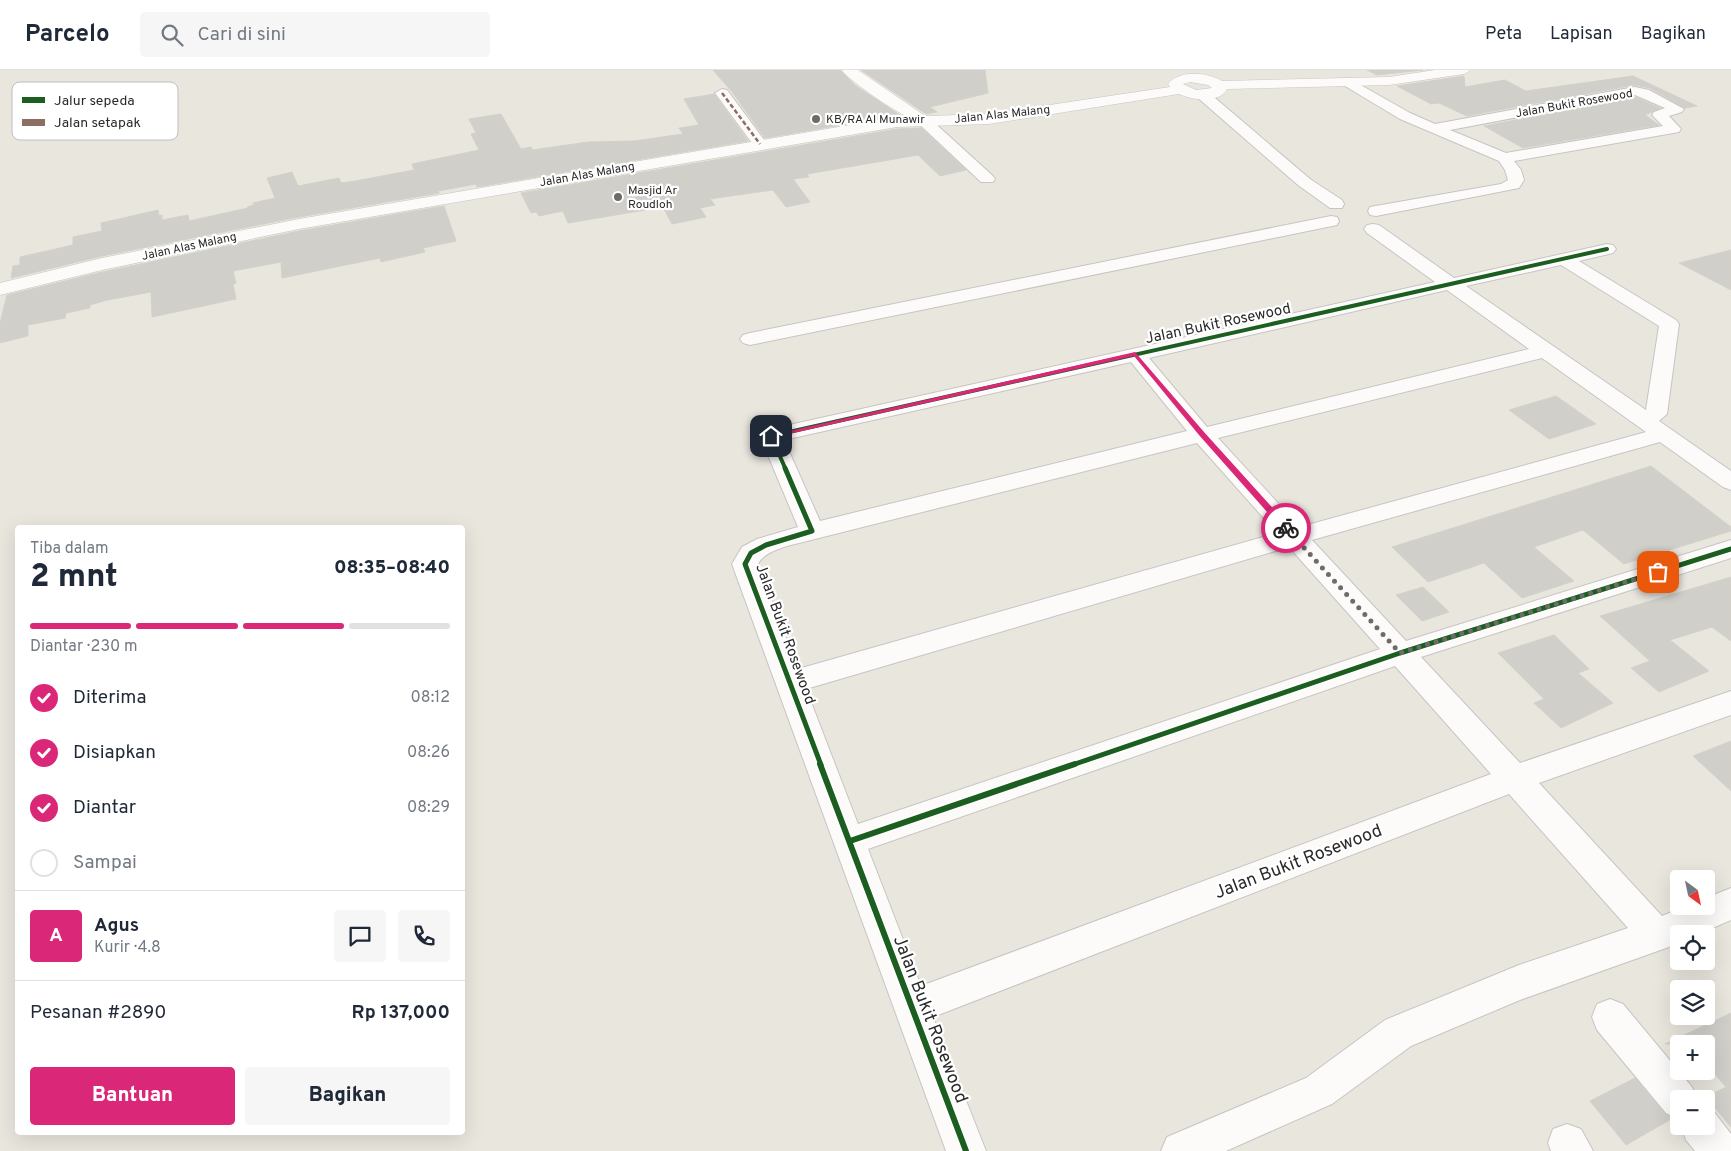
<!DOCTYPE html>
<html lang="id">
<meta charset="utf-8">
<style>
:root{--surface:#fff;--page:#f6f6f7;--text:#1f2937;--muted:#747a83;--line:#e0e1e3;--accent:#db2777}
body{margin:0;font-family:Overpass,sans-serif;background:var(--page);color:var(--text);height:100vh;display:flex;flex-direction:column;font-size:19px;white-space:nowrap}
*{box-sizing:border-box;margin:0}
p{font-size:16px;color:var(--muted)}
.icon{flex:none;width:28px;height:28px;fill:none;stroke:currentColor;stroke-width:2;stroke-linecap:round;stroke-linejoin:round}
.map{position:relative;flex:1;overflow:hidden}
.details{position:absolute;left:15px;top:455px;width:450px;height:610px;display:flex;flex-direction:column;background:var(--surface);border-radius:5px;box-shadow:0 5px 20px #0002}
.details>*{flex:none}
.needle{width:32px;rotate:147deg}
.buttons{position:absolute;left:1670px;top:800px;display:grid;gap:10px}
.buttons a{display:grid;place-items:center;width:45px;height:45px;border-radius:5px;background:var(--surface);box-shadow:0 5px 20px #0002;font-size:25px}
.pin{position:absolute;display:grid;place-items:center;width:42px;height:42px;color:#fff;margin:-21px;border-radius:10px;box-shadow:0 2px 8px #0006}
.courier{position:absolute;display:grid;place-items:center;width:50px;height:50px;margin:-25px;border:4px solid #db2777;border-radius:50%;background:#fff;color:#222;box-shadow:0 1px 6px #0007}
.overview em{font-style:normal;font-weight:800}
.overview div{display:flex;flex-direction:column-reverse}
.overview{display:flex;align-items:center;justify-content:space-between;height:85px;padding:0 15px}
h1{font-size:32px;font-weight:800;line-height:38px}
.bar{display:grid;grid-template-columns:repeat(4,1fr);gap:8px 5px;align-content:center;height:60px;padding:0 15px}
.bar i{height:6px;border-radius:4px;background:var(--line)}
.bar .current{background:var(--accent)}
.bar p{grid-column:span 4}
.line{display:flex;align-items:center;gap:12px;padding:0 15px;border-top:1px solid var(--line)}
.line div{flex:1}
.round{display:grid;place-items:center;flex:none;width:52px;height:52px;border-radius:5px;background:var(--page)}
ol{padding:0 15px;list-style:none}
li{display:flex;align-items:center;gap:15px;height:55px}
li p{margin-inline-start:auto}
li .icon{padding:5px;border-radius:50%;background:var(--accent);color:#fff;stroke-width:4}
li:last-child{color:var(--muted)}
li i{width:28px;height:28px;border:2px solid var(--line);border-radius:50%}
.primary-button{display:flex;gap:10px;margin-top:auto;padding:10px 15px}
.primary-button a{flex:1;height:58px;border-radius:5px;background:var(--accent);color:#fff;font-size:20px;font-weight:800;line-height:58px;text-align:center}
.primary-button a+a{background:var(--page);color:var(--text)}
header{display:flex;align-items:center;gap:30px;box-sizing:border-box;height:70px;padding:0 25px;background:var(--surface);border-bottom:1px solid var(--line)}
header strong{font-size:24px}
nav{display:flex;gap:28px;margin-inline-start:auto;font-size:18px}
.search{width:350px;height:45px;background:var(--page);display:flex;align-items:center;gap:12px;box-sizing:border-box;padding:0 18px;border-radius:5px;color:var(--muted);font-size:19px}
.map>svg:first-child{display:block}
.building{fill:#d1cfca;stroke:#d4d1cb}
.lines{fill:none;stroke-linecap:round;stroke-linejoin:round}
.minor-casing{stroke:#c6c5c4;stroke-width:2}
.tertiary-casing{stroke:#c6c5c4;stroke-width:1}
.secondary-casing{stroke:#c6c5c4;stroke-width:1}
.minor{fill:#fcfbfa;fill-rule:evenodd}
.tertiary{fill:#fcfbfa;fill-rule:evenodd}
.secondary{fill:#fcfbfa;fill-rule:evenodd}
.quiet{stroke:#8d6e63;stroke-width:2.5;stroke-dasharray:4.5 2.5;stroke-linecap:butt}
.cycleway-far2-casing{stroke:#fff;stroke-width:6}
.cycleway-far1-casing{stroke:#fff;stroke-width:8}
.cycleway-casing{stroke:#fff;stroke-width:9}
.cycleway-far2{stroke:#1b5e20;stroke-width:4}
.cycleway-far1{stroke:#1b5e20;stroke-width:5}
.cycleway{stroke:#1b5e20;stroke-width:6}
.route{fill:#db2777}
.done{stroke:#6d6c69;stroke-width:5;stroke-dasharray:0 9}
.poi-dot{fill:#6d6c69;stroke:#fff;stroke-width:2}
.labels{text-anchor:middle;stroke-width:4.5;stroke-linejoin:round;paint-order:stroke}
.far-street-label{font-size:12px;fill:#2a2a2a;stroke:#fff}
.far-poi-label{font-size:12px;fill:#2a2a2a;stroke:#fff;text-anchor:start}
.street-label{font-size:15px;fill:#2a2a2a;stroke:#fff}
.near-street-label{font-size:18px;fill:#2a2a2a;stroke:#fff}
.key{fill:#fff;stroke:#bfbfbf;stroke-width:1}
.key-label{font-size:14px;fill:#2a2a2a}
</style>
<header>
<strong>Parcelo</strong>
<div class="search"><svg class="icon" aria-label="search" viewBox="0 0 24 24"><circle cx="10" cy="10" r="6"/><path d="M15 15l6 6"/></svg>Cari di sini</div>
<nav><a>Peta</a><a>Lapisan</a><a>Bagikan</a></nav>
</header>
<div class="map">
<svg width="1731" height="1081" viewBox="0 0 1731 1081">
<rect width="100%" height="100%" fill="#e9e6de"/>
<g class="building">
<polygon points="713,0 840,0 856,16 900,45 765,68 732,22"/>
<polygon points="861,0 985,0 988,23 930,37 937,42 926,44"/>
<polygon points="1367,0 1423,0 1377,5"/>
<polygon points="1464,6 1465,17 1505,10 1526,21 1633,6 1697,36 1685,38 1650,18 1635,15 1467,46 1439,33 1431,34 1397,16"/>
<polygon points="714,24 748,71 477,117 476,114 438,121 439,123 299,147 102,186 11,208 13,196 20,195 20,187 73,175 73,167 102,161 101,153 158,140 159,146 162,145 162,150 188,145 189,151 248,138 247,137 254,135 253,133 275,128 267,108 292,102 298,116 339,108 341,113 355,111 414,100 412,94 479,80 471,64 476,63 469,49 501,44 521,79 531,77 532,80 588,72 634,71 683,64 679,58 699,55 684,29"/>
<polygon points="1635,27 1660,38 1645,45 1659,55 1523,78 1484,56"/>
<polygon points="921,58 966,100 940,106 918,85 807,104 809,107 793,109 810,132 786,137 773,120 710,129 715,135 700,138 706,147 672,154 663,137 568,153 563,141 539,146 536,142 531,143 521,123 897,59"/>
<polygon points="444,136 456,171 423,178 425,182 381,192 380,188 282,208 281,192 233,201 236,213 233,214 236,229 152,247 151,222 107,230 90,235 90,238 66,243 65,248 28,255 28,266 0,273 0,253 7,225 102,202 299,161"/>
<polygon points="1731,180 1731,220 1679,193"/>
<polygon points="1556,326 1596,354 1549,369 1509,340"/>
<polygon points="1651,396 1731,457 1731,461 1624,494 1583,460 1534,477 1574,511 1522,528 1484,493 1428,512 1392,477"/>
<polygon points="1731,507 1731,571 1712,557 1670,570 1709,601 1659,622 1631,598 1650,591 1600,546"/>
<polygon points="1423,517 1449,542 1422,551 1396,525"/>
<polygon points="1554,565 1589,599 1578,603 1613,633 1561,658 1534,633 1544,629 1498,583"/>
<polygon points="1731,671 1731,721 1693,686"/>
<polygon points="1731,943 1731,1057 1706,1027 1726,1017 1706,994 1706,974 1665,974"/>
<polygon points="1635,1008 1665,1044 1673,1048 1626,1075 1590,1031"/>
</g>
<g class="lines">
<g class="minor-casing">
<g id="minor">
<path d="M 1350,9 L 1410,43 L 1435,54 L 1635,17 L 1649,20 L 1684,39 L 1682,42 L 1669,46 L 1681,59 L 1679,62 L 1514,91 L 1521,100 L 1524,110 L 1519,118 L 1376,146 L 1370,145 L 1368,141 L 1370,137 L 1501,114 L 1508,110 L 1505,100 L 1499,91 L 1400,49 L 1345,16 L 1343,13 ZM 1635,25 L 1665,38 L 1654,42 L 1652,45 L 1663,56 L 1506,83 L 1450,60 Z"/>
<polygon points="722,19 727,20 765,71 768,74 765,77 755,77 715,23"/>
<polygon points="1203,21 1208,22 1310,109 1342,130 1344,134 1342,138 1330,138 1298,115 1198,28 1196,25 1198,22"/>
<polygon points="923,46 928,47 993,106 995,109 993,112 981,112 918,53 916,50 918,47"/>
<polygon points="1331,146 1337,147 1339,151 1337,155 750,275 743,273 740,269 743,265 750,263"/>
<path d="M 1373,154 L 1379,155 L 1454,208 L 1607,174 L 1613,175 L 1616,179 L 1613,183 L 1579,191 L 1676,250 L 1679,254 L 1667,344 L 1659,351 L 1731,401 L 1731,420 L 1723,417 L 1660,372 L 1312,470 L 1406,571 L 1731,470 L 1731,488 L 1421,587 L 1520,693 L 1731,621 L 1731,645 L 1539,713 L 1662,846 L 1686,836 L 1706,836 L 1706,828 L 1731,818 L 1731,850 L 1699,864 L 1679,864 L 1679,873 L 1669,877 L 1520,930 L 1411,976 L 1332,1034 L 1226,1081 L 1161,1081 L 1167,1067 L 1306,1008 L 1385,950 L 1519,895 L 1628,858 L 1509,724 L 933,947 L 986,1081 L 946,1081 L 732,494 L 742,477 L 757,469 L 798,457 L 760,366 L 763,361 L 771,359 L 1435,212 L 1367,163 L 1364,159 L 1367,155 ZM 1561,195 L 1659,256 L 1646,340 L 1466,216 ZM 1447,220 L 1529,279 L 1207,357 L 1149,288 ZM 1542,288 L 1646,362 L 1300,457 L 1218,368 ZM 1131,292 L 1187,361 L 820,451 L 784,370 ZM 1197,373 L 1277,463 L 798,599 L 758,494 C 766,478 798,474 815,469 ZM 1289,477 L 1380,579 L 858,754 L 806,619 ZM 1395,596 L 1491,704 L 921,916 L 868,779 Z"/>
<polygon points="1610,929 1623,934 1692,1017 1697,1029 1679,1029 1679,1049 1666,1043 1597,960 1592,947 1597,934"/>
<polygon points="1706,1039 1714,1042 1731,1064 1731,1081 1695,1081 1686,1070 1681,1056 1706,1056"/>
<polygon points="1567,1054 1581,1059 1593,1081 1551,1081 1548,1073 1553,1059"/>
</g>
</g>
<g class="tertiary-casing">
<path id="tertiary" d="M 842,0 L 858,0 L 931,50 L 928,53 C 915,57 851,13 842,0 Z"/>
</g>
<g class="secondary-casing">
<path id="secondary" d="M 1435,0 L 1471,0 L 1464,4 L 1389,15 L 1227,19 C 1220,34 1191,30 1179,24 L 989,54 L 897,57 L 299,159 L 102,200 L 0,225 L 0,213 L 102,188 L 299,149 L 897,47 L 989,44 L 1170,17 L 1168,14 C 1179,0 1207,2 1222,11 L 1389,7 ZM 1190,12 L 1208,15 L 1212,18 L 1196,20 L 1183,14 Z"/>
</g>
<use href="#minor" class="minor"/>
<use href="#tertiary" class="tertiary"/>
<use href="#secondary" class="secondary"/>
<polyline class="quiet" points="722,23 760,74"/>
<g class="cycleway-far2-casing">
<polyline id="cycleway-far2" points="786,400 771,366 1607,179"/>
</g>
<g class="cycleway-far1-casing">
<g id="cycleway-far1">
<polyline points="785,398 812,461 766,475 751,483 745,494 821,695"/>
<polyline points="1072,695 1400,583 1731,479"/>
</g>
</g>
<g class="cycleway-casing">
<g id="cycleway">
<polyline points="820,694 966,1081"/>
<polyline points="850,771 1075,694"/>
</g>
</g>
<use href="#cycleway-far2" class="cycleway-far2"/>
<use href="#cycleway-far1" class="cycleway-far1"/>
<use href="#cycleway" class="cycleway"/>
</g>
<polygon class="route" points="1135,282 1204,362 1289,456 1289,460 1283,460 1199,365 1134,286 771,368 768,366"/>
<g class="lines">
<polyline class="done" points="1286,458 1400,583 1658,502"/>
</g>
<g class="poi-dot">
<circle cx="816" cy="49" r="5"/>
<circle cx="618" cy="127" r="5"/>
</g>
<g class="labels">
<g class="far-street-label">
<text transform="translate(1574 33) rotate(-10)" y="4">Jalan Bukit Rosewood</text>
<text transform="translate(1002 44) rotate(-6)" y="4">Jalan Alas Malang</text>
<text transform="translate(587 104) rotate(-10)" y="4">Jalan Alas Malang</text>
<text transform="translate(189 176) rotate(-12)" y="4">Jalan Alas Malang</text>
</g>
<g class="far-poi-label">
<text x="826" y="53">KB/RA Al Munawir</text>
<text x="628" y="124">Masjid Ar<tspan x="628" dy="14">Roudloh</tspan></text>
</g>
<g class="street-label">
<text transform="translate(1218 253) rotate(-12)" y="5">Jalan Bukit Rosewood</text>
<text transform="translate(786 564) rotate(70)" y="5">Jalan Bukit Rosewood</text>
</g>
<g class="near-street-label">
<text transform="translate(1298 791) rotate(-21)" y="6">Jalan Bukit Rosewood</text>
<text transform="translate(931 949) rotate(69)" y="6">Jalan Bukit Rosewood</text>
</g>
</g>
<rect x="12" y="12" width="166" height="58" rx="8" class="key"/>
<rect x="22" y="27" width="23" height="6" fill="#1b5e20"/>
<rect x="22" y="49" width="23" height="7" fill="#8d6e63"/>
<g class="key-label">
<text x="54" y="35">Jalur sepeda</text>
<text x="54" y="57">Jalan setapak</text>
</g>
</svg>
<div class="buttons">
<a><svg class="needle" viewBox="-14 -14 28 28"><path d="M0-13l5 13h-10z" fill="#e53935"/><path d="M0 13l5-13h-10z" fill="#747a83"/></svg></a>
<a><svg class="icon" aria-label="locate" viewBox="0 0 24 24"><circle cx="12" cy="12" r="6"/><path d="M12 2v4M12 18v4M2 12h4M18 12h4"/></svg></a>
<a><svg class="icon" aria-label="layers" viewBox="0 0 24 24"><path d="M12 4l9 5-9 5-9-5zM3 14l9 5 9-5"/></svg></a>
<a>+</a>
<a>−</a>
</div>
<div class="pin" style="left:1658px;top:502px;background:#ea580c"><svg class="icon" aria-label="bag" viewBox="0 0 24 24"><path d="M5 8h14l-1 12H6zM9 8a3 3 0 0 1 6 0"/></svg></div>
<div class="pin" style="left:771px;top:366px;background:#1f2937"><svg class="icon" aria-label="home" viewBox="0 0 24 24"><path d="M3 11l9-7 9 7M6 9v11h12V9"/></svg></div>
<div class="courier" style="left:1286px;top:458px"><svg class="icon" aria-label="bike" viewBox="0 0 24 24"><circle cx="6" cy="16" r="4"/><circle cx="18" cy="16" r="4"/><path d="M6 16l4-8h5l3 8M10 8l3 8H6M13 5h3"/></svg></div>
<section class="details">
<div class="overview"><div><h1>2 mnt</h1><p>Tiba dalam</p></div><em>08:35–08:40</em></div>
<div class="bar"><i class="current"></i><i class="current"></i><i class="current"></i><i></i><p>Diantar · 230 m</p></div>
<ol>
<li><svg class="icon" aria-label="check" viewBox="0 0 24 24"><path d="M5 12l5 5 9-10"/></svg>Diterima<p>08:12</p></li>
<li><svg class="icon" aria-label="check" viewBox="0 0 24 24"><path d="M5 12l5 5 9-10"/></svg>Disiapkan<p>08:26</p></li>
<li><svg class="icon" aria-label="check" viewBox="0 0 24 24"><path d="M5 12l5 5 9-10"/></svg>Diantar<p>08:29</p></li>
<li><i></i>Sampai</li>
</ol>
<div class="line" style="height:90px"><b class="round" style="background:var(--accent);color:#fff">A</b><div><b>Agus</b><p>Kurir · 4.8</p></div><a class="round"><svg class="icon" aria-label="chat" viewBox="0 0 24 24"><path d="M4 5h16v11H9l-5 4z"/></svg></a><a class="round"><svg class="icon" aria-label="phone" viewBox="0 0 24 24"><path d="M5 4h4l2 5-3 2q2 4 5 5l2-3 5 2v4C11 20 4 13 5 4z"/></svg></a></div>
<div class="line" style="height:65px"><div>Pesanan #2890</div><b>Rp 137,000</b></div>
<div class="primary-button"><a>Bantuan</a><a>Bagikan</a></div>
</section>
</div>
